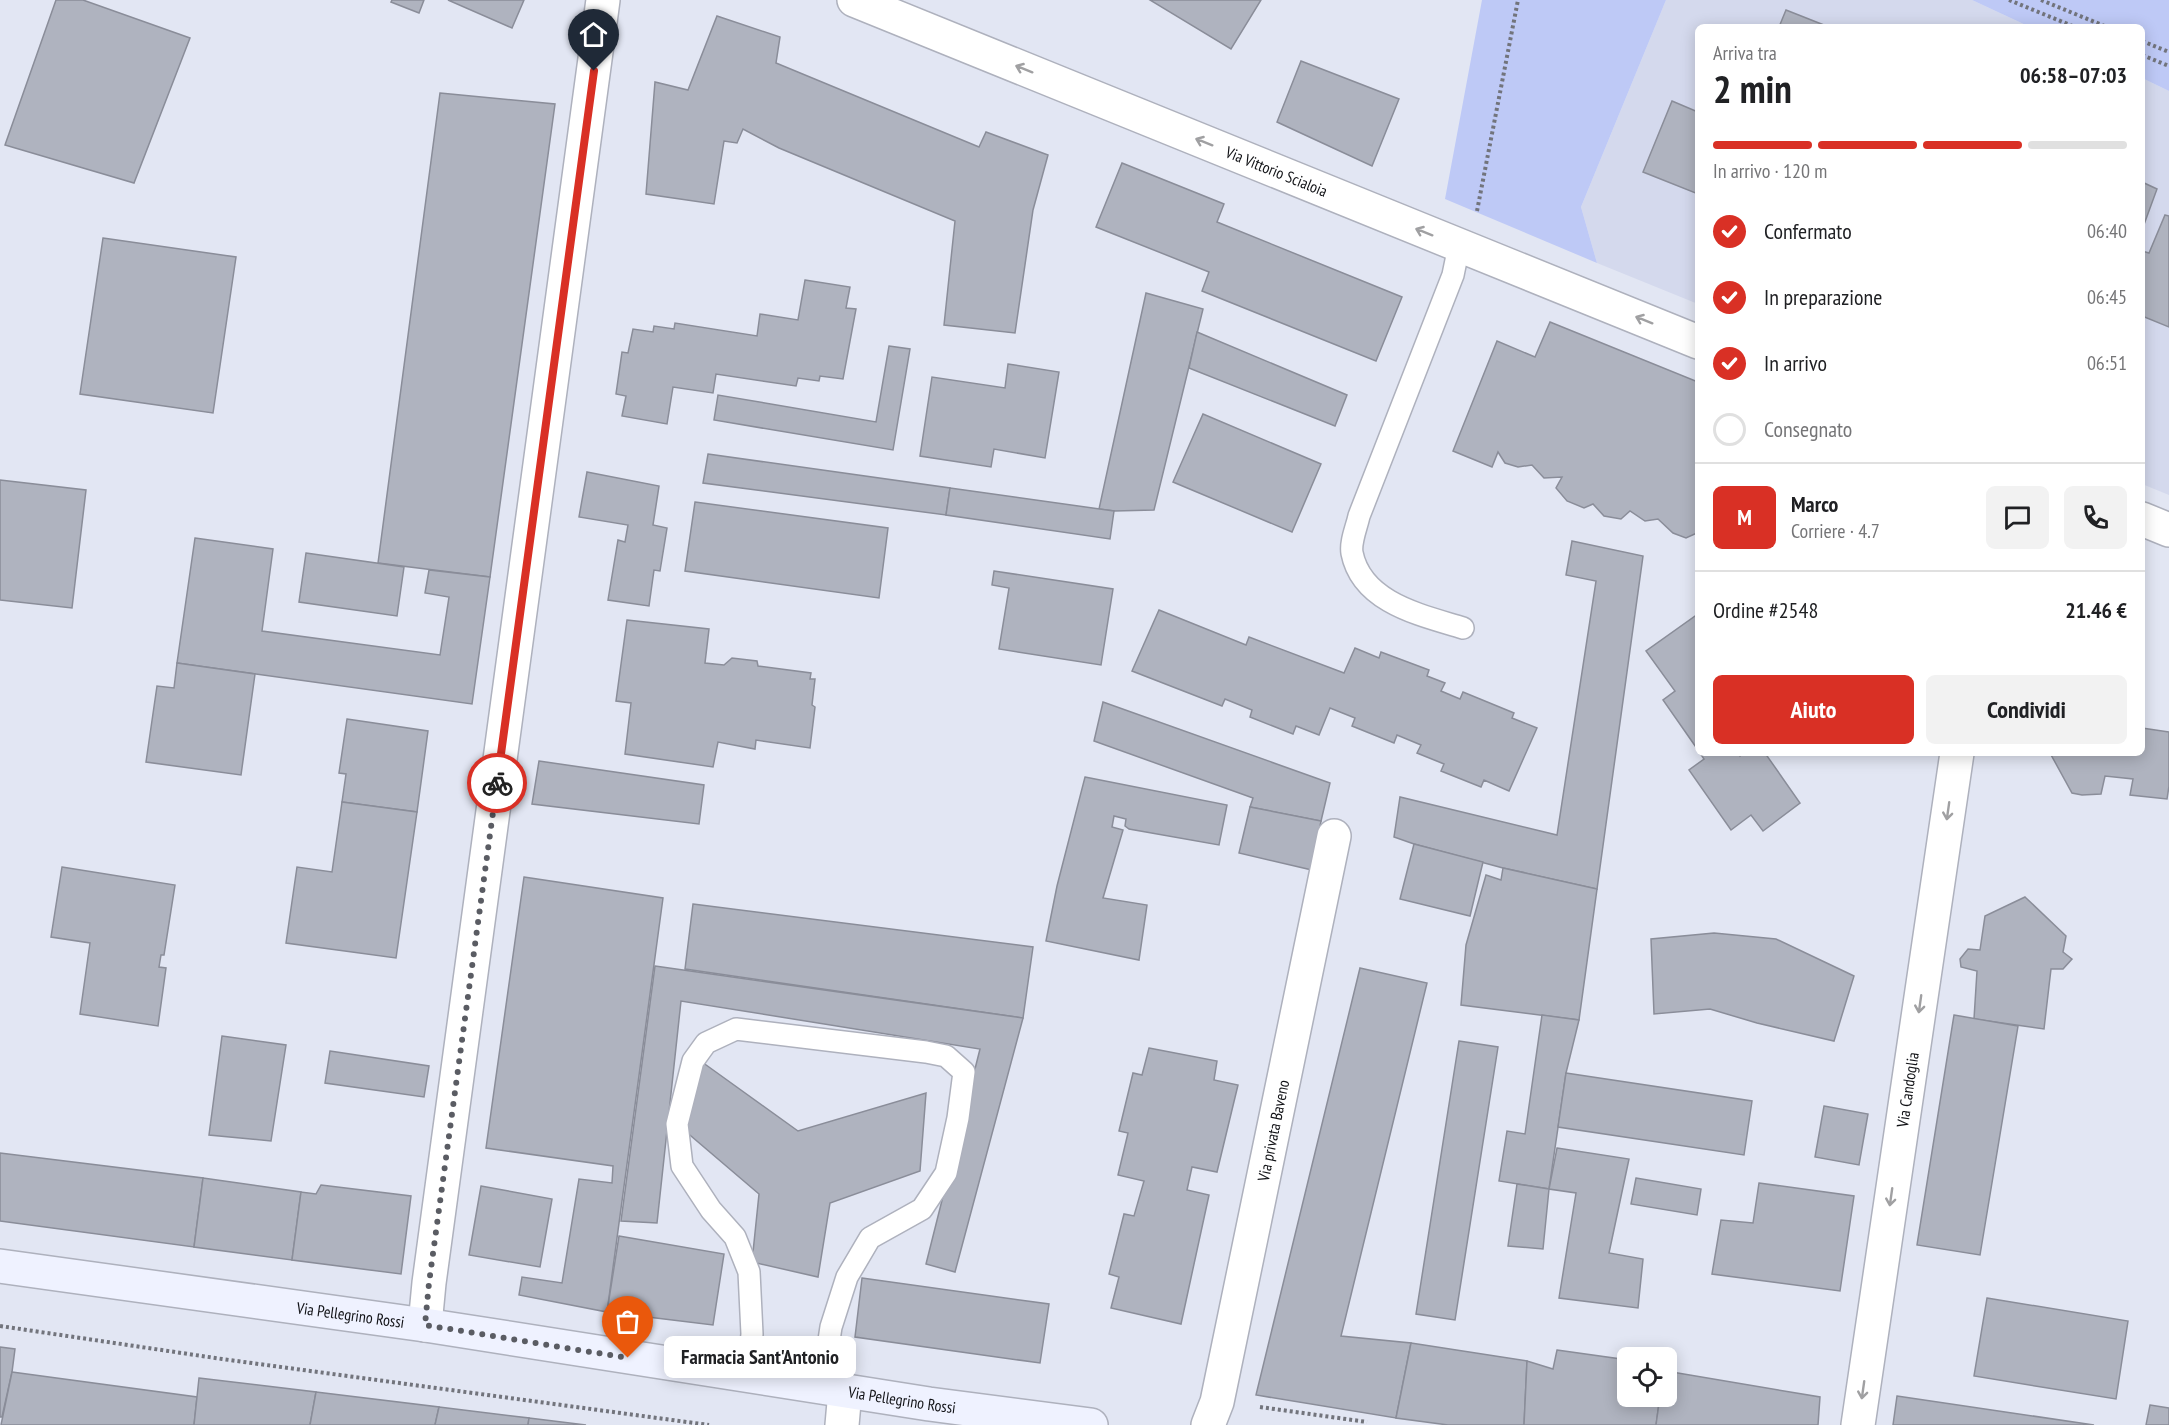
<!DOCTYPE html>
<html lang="it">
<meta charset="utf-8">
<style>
:root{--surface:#fff;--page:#f2f2f2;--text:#202124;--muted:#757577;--line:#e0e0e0;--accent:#d93025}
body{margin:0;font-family:"PT Sans Narrow",sans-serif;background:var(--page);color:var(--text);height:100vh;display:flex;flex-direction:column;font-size:22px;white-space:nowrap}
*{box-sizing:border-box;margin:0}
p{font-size:20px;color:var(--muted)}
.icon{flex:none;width:33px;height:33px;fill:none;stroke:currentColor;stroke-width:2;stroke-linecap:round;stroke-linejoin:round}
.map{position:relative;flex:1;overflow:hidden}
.side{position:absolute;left:1695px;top:24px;width:450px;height:732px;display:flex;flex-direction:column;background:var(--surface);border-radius:9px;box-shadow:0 3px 15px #0003}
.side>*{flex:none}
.buttons{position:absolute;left:1617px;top:1347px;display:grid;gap:12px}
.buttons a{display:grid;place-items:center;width:60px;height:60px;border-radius:9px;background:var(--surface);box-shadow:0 3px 15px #0003;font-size:30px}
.pin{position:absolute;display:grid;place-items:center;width:51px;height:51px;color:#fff;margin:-62px -26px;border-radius:50% 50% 50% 0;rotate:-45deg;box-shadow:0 0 6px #0007}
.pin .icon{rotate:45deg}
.courier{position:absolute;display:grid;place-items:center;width:60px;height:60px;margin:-30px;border:4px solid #d93025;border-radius:50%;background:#fff;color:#222;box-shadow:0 2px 8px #0007}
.bubble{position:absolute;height:42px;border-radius:9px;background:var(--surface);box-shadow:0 3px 15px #0003;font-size:20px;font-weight:800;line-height:42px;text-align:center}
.overview em{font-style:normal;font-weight:800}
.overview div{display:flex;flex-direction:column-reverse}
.overview{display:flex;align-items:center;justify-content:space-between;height:102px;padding:0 18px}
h1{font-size:39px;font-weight:800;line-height:45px}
.bar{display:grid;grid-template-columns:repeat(4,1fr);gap:9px 6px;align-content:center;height:72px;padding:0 18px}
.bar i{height:8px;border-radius:4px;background:var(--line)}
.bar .active{background:var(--accent)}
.bar p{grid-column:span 4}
.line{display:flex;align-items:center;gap:15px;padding:0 18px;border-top:2px solid var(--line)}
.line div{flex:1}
.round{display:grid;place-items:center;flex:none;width:63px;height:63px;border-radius:9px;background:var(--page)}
ol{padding:0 18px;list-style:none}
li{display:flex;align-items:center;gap:18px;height:66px}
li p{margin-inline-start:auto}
li .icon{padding:6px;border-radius:50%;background:var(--accent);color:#fff;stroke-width:4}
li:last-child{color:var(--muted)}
li i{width:33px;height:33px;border:3px solid var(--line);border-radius:50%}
.button{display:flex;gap:12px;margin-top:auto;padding:12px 18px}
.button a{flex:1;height:69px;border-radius:9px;background:var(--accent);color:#fff;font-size:24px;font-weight:800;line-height:69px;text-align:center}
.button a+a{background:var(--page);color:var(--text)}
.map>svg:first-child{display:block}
.built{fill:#d4d9ed}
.green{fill:#bec9f6}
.building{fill:#afb3bf;stroke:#8a8d99;stroke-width:1.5}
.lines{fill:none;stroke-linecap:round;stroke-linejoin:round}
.service-casing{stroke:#aeb1bd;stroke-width:24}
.minor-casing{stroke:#aeb1bd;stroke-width:36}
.secondary-casing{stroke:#aeb1bd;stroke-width:36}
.path{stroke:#72747c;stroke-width:4;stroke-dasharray:3 3;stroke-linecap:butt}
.service{stroke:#fff;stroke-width:21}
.minor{stroke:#fff;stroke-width:33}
.secondary{stroke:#eff2ff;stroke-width:33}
.oneway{stroke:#a0a0a2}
.done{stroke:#5a5c63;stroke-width:6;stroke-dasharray:0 10.8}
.route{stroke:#d93025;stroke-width:8}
.labels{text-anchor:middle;stroke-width:4.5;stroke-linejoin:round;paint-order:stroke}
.street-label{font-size:16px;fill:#111216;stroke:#f0f3fd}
</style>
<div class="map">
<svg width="2169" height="1425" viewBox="0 0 2169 1425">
<rect width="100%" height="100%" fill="#e2e6f3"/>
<g class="built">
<polygon points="1666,0 1972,0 2030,27 1698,27 1698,304 1597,263 1581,207"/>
<polygon points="2142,78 2169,91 2169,495 2142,484"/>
</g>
<g class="green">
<polygon points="1482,0 1666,0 1581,207 1597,263 1445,199"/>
<polygon points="1972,0 2169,0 2169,91 2142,78 2142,27 2030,27"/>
</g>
<g class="building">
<polygon points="56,0 83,0 190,38 134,183 5,145"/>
<polygon points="392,0 424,0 419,13 391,2"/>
<polygon points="448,0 524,0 512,28"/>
<polygon points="1150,0 1261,0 1231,49"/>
<polygon points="1786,10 1829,27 1779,27"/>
<polygon points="717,16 780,37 776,63 979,147 986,132 1048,155 1033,210 1015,333 944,325 955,221 779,148 743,129 737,143 724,141 714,204 646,194 655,82 688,90"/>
<polygon points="1301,61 1399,99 1372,166 1277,122"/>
<polygon points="440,93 555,104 490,577 378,563"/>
<polygon points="1672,101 1698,112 1698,194 1643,172"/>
<polygon points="1122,163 1224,204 1217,222 1402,297 1376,361 1202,291 1209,272 1096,227"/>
<polygon points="2142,182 2157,189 2142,230"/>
<polygon points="2165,215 2169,216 2169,327 2142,316 2142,251 2149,253"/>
<polygon points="103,238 236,257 213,413 80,394"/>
<polygon points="805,280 850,287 846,308 856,309 843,379 820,376 819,381 798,378 796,386 716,374 713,393 673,387 667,424 622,416 626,396 616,394 622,352 628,353 633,329 653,332 654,326 674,329 675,323 757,336 760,314 798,320"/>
<polygon points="1146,293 1203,309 1154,510 1114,511 1099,509"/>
<polygon points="1550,322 1698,382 1697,533 1686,538 1673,533 1658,519 1645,521 1630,511 1621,519 1604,516 1593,504 1584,508 1567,501 1556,488 1562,477 1544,478 1532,465 1518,467 1505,463 1498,452 1492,467 1453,451 1497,341 1535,357"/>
<polygon points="1197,332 1347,395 1335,426 1189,368"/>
<polygon points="889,346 910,349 893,450 714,420 718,395 876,422"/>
<polygon points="1008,364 1059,372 1045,458 994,449 991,467 920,456 932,377 1005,388"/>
<polygon points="1203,414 1321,464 1292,532 1173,482"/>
<polygon points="708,454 950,488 946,515 703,483"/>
<polygon points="587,472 659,486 653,525 667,528 660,571 654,570 649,606 608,600 618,540 625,542 628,525 579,517"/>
<polygon points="0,480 86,490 72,608 0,600"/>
<polygon points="950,488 1114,511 1110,539 946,515"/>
<polygon points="695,502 888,528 879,598 685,571"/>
<polygon points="195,538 273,549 262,631 440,655 449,597 425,593 429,570 490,577 472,704 177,663"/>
<polygon points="1572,541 1643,556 1597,889 1503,868 1414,844 1394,837 1400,797 1557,835 1596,581 1566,575"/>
<polygon points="306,553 404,567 397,616 299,602"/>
<polygon points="994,571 1113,589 1101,665 999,649 1009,588 992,585"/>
<polygon points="1159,610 1246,645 1249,637 1344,673 1355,648 1379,658 1381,652 1429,670 1427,676 1445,683 1441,691 1460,699 1463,692 1514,713 1512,718 1537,728 1509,791 1484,780 1481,787 1441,771 1444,764 1417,753 1421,745 1397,735 1394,743 1352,726 1355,718 1330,708 1319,735 1296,726 1293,734 1250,717 1252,710 1225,699 1222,706 1132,671"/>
<polygon points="1698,614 1698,750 1663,700 1675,691 1646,651"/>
<polygon points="627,620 709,629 705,663 724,665 732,658 757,661 758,666 811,673 810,679 815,679 812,705 815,707 810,748 756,740 755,749 718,742 713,767 625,754 631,703 616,701"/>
<polygon points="177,663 255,674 241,775 146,762 157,686 174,688"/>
<polygon points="1103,702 1330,783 1321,821 1250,807 1253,798 1094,741"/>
<polygon points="347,719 428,731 417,812 342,802 346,774 339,773"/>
<polygon points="2142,728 2169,732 2169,786 2167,799 2130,795 2133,779 2105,776 2101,794 2082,795 2072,793 2050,753 2142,753"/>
<polygon points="1700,753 1738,753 1740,756 1743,753 1765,753 1800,803 1763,831 1751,815 1731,830 1689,770 1704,759"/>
<polygon points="539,761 704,785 699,824 532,804"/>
<polygon points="1085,777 1227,805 1219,845 1129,829 1125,826 1126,819 1114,816 1112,827 1123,830 1103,898 1147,905 1139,960 1046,941 1057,886"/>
<polygon points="342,802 417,812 396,958 286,943 297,867 332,872"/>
<polygon points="1250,807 1321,821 1312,870 1239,853"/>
<polygon points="1414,844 1483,862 1470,916 1400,899"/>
<polygon points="62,867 175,885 164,955 161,955 159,967 166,968 158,1026 80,1014 90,943 51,937"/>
<polygon points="1503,868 1597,889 1579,1020 1461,1005 1466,945 1486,875 1501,880"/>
<polygon points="524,877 663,898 607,1312 519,1295 522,1277 562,1283 579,1179 612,1183 613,1166 486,1148"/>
<polygon points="2025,897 2066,936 2063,952 2072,959 2063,969 2051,969 2044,1029 1974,1019 1977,971 1961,967 1960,959 1968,949 1980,950 1985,916"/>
<polygon points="693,904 1033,947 1023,1018 685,969"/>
<polygon points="1714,933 1776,939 1854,976 1834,1041 1757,1023 1710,1009 1654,1014 1651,939"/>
<polygon points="655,966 1023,1018 955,1272 926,1264 980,1049 681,1001 657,1223 621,1221"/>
<polygon points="1360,968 1427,983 1341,1336 1411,1343 1396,1418 1256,1395"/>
<polygon points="1542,1015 1579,1020 1566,1073 1549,1189 1499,1181 1507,1131 1525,1134"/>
<polygon points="1954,1015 2018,1026 1980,1255 1917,1245"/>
<polygon points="222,1036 286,1045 271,1141 209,1135"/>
<polygon points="1459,1041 1498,1047 1455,1320 1416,1314"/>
<polygon points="1149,1048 1217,1061 1214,1080 1238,1085 1217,1172 1192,1167 1187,1190 1209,1195 1181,1324 1111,1308 1119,1277 1109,1274 1124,1214 1134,1216 1144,1181 1118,1175 1128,1133 1119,1131 1133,1073 1142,1075"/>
<polygon points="330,1051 429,1066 424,1097 325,1083"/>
<polygon points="702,1062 798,1131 926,1093 920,1171 830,1203 818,1277 752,1262 759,1194 684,1130"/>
<polygon points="1566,1073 1752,1101 1744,1155 1558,1127"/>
<polygon points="1824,1106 1868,1114 1859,1165 1815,1157"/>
<polygon points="1557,1148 1629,1159 1609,1253 1643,1259 1638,1308 1559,1298 1576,1193 1549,1189"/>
<polygon points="0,1153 203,1178 194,1247 0,1221"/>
<polygon points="203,1178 301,1192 292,1260 194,1247"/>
<polygon points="1636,1178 1701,1189 1697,1215 1631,1204"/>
<polygon points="1759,1183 1854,1196 1840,1291 1712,1274 1721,1220 1753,1223"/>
<polygon points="1517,1184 1549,1189 1543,1249 1508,1246"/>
<polygon points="321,1185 411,1196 401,1274 292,1260 301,1192 316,1194"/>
<polygon points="481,1186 552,1199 540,1267 469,1255"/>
<polygon points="619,1236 724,1254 713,1325 607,1312"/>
<polygon points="862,1278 1049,1304 1040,1363 855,1337"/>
<polygon points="1987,1298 2128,1321 2116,1399 1974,1376"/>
<polygon points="1411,1343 1527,1361 1524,1425 1448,1425 1396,1418"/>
<polygon points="0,1347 15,1349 12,1372 2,1417 0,1417"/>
<polygon points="1557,1350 1628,1360 1628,1396 1660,1396 1656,1425 1524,1425 1527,1361 1553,1369"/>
<polygon points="1666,1371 1820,1397 1818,1425 1656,1425 1660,1396 1666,1396"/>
<polygon points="12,1372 197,1397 194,1425 1,1425"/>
<polygon points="199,1378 316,1392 310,1425 194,1425"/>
<polygon points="316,1392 439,1407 435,1425 310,1425"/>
<polygon points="1897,1396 2094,1425 1893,1425"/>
<polygon points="2150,1405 2169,1408 2169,1425 2146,1425"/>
<polygon points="439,1407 529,1418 528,1425 435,1425"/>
<polygon points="529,1418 586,1425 528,1425"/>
</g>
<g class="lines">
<g class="service-casing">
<g id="service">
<path d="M 1459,246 L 1453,275 L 1359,516 C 1357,526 1350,542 1352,553 C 1362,603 1421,615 1463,628"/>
<polyline points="748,1375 752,1334 749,1272 735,1237 711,1210 682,1166 677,1124 693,1061 706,1043 736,1029 926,1052 946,1056 964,1072 958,1118 946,1173 922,1209 870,1238 847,1277 831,1327 822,1387"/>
</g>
</g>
<g class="minor-casing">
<g id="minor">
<path id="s1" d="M 854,0 L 1698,342"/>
<polyline points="2142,519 2169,530"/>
<polyline points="425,1325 429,1283 603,0"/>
<polyline points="842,1425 845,1391"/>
<path id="s2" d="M 1208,1425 L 1217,1402 L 1334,836"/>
<path id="s3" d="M 1858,1425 L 1957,753"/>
</g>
</g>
<g class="secondary-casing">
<g id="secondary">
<path id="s4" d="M 0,1266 L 425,1325 L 929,1404 L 1091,1425"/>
</g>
</g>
<g class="path">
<polyline points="2009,0 2075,27"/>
<polyline points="2041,0 2107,27"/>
<polyline points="2142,41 2169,52"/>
<polyline points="2142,55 2169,66"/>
<polyline points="1477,211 1518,0"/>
<polyline points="0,1326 222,1359 709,1425"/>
<polyline points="1260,1407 1367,1422"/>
</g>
<use href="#service" class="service"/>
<use href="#minor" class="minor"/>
<use href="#secondary" class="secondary"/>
</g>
<defs><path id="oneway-shaft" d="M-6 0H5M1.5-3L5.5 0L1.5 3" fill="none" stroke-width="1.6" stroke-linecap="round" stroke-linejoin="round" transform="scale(1.5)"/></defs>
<g class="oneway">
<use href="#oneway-shaft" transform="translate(1024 69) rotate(-158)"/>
<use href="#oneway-shaft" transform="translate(1204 142) rotate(-158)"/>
<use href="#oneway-shaft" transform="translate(1424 232) rotate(-158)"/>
<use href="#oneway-shaft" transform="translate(1644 320) rotate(-158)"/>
<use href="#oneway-shaft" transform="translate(1948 811) rotate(98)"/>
<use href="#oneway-shaft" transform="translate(1920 1004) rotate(98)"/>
<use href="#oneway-shaft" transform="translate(1891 1197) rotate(98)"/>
<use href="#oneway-shaft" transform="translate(1863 1390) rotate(98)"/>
</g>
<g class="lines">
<polyline class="done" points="497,783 429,1283 425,1325 628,1358"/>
<polyline class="route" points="497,783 594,71"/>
</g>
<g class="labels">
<g class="street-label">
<text dy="6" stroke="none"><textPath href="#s1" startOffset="456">Via Vittorio Scialoia</textPath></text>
<text dy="6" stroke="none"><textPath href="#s3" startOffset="339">Via Candoglia</textPath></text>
<text dy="6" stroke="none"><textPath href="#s2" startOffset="302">Via privata Baveno</textPath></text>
<text dy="6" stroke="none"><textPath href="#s4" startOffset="354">Via Pellegrino Rossi</textPath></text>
<text dy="6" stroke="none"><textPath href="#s4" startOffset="912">Via Pellegrino Rossi</textPath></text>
</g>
</g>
</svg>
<div class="buttons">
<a><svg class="icon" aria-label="locate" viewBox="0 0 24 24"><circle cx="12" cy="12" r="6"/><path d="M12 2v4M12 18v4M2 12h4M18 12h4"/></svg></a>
</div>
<div class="pin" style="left:628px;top:1358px;background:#ea580c"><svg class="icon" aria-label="bag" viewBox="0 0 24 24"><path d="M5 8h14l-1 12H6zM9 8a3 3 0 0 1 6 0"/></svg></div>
<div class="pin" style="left:594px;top:71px;background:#1f2937"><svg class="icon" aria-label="home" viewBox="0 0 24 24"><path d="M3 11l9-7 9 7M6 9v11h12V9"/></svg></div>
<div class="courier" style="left:497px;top:783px"><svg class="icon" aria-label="bike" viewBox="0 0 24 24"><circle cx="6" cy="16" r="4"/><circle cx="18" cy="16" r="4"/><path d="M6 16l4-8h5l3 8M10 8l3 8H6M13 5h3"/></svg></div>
<div class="bubble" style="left:664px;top:1336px;width:192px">Farmacia Sant'Antonio</div>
<section class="side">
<div class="overview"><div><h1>2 min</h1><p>Arriva tra</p></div><em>06:58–07:03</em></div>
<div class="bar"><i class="active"></i><i class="active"></i><i class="active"></i><i></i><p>In arrivo · 120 m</p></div>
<ol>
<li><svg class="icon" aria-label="check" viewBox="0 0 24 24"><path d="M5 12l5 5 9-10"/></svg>Confermato<p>06:40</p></li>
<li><svg class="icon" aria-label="check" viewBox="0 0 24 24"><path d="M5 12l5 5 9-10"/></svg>In preparazione<p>06:45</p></li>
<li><svg class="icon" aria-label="check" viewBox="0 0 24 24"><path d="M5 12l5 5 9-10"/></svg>In arrivo<p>06:51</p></li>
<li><i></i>Consegnato</li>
</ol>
<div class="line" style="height:108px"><b class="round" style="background:var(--accent);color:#fff">M</b><div><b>Marco</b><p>Corriere · 4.7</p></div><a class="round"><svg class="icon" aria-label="chat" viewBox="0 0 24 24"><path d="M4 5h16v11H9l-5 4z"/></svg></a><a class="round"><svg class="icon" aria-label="phone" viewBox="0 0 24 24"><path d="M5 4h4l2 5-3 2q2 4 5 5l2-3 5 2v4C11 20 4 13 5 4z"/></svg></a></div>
<div class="line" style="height:78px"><div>Ordine #2548</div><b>21.46 €</b></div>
<div class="button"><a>Aiuto</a><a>Condividi</a></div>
</section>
</div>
